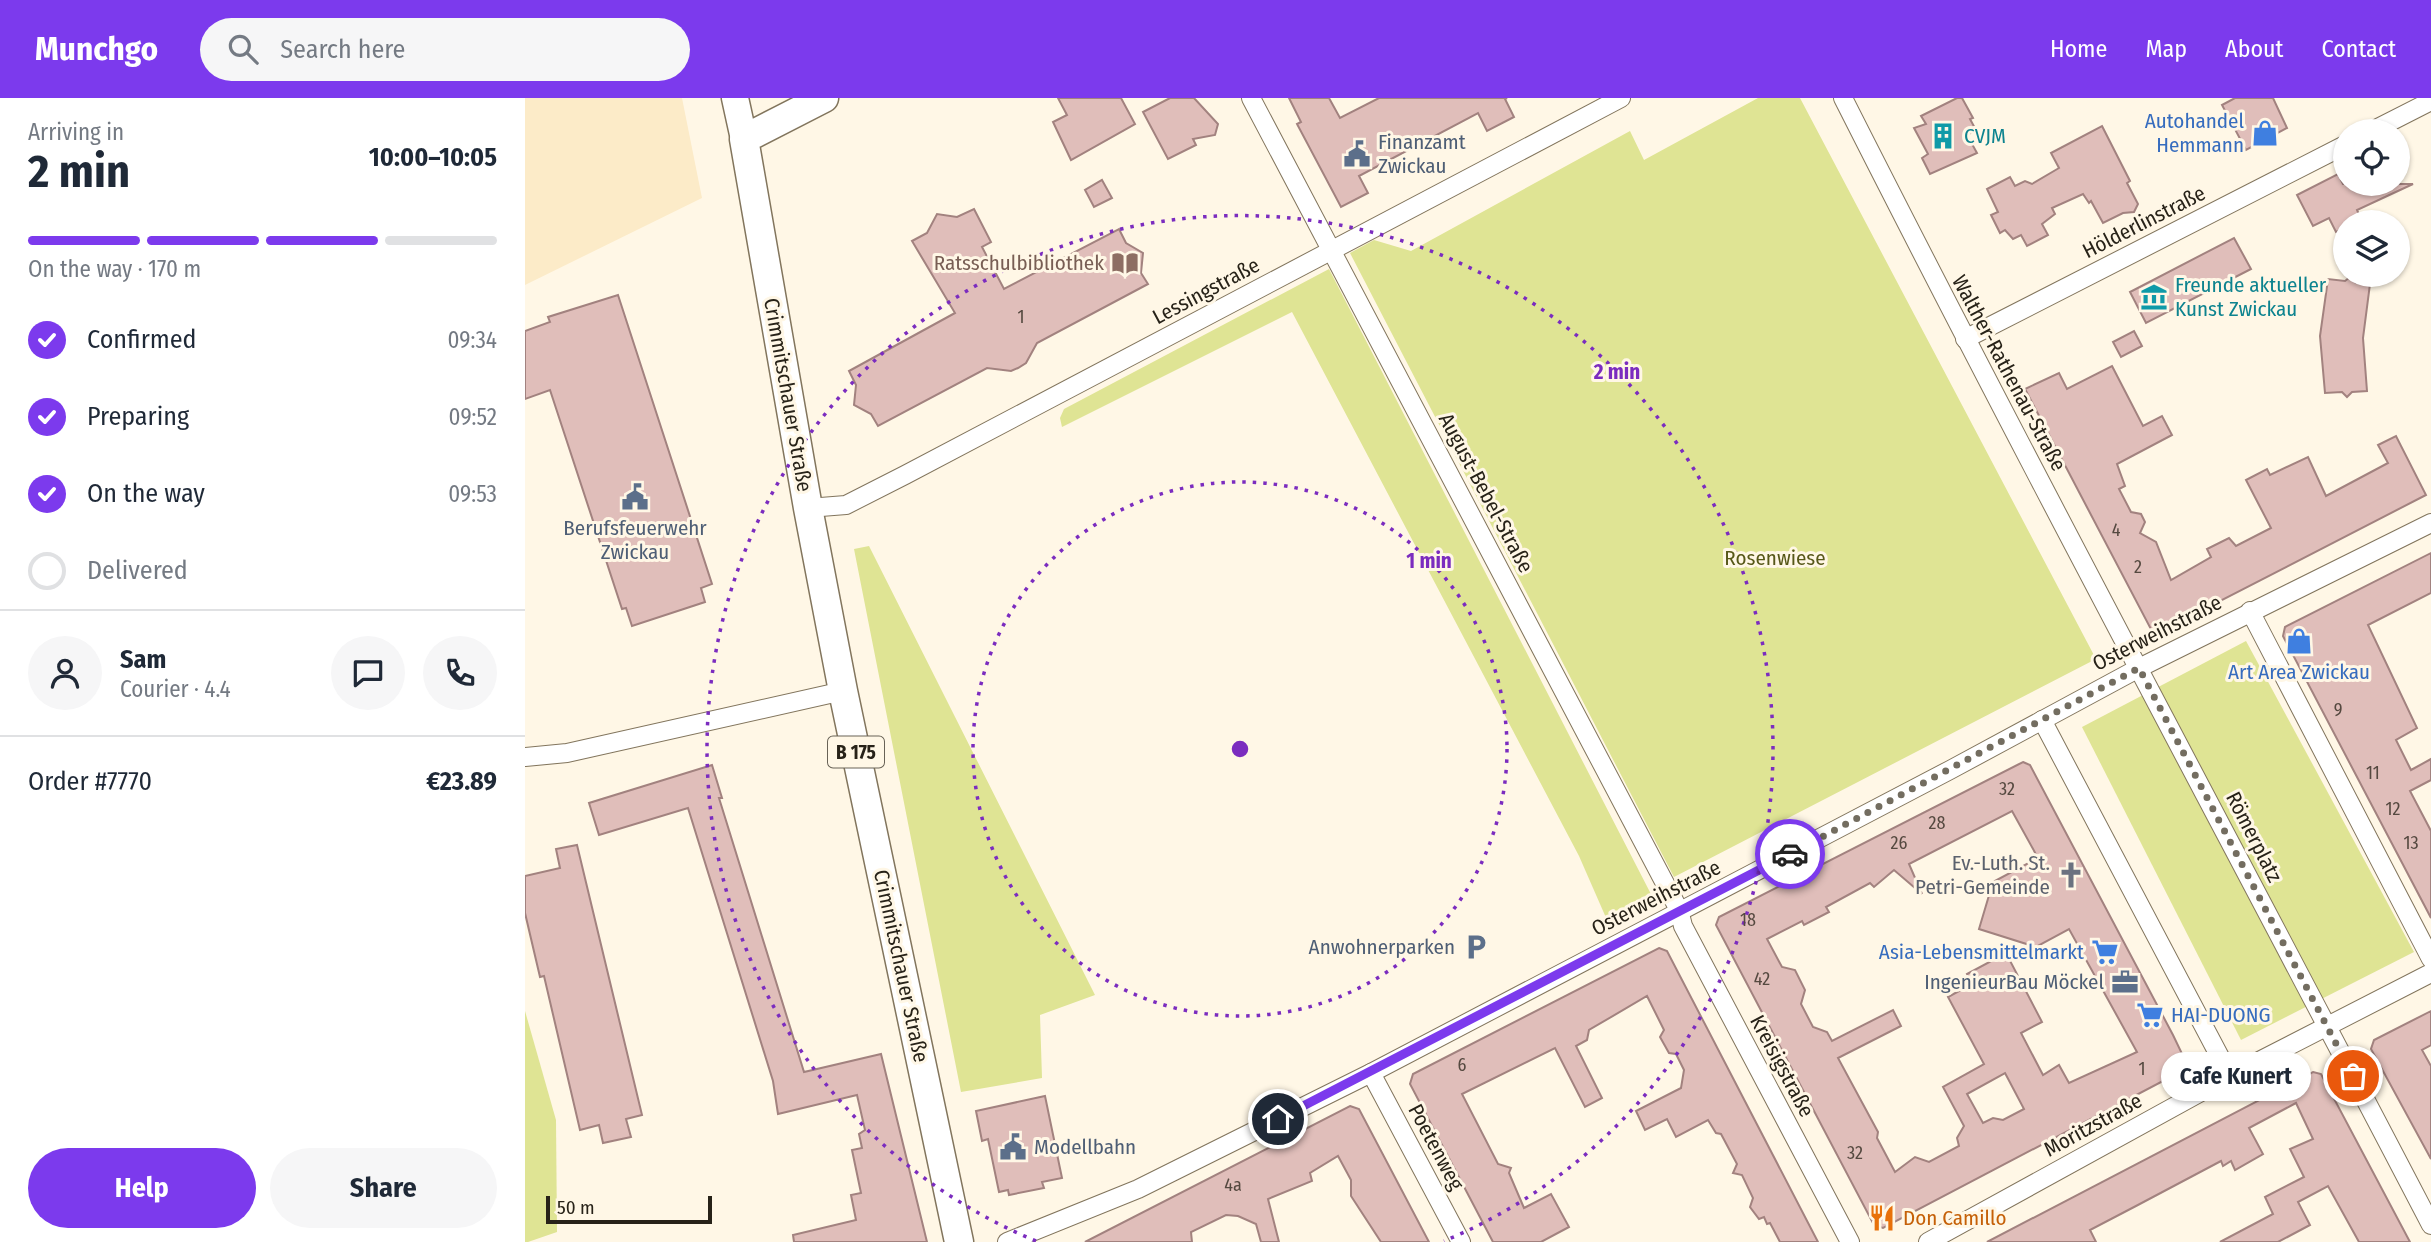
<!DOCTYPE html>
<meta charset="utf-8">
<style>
:root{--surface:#fff;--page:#f6f6f7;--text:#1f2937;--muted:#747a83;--line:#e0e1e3;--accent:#7c3aed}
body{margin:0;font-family:"Fira Sans Condensed",sans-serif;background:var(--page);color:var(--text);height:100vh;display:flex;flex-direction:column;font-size:26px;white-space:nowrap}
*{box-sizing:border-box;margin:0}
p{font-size:23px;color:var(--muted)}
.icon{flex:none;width:38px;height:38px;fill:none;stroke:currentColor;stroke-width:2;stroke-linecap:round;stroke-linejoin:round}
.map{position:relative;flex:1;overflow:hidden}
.details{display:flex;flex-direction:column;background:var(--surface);width:525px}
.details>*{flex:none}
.controls{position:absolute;left:1808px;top:21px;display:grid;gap:14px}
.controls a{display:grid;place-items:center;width:77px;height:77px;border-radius:50%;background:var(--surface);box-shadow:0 2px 5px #0004;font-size:35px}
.scale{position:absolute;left:21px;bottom:18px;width:166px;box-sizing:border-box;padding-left:7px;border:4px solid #272218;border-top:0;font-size:19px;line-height:24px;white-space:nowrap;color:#272218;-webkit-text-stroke:5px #fff7e6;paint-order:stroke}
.pin{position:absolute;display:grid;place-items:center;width:60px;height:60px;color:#fff;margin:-30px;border:4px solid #fff;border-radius:50%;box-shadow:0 2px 7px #0007}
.courier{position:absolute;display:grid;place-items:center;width:70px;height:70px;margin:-35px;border:5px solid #7c3aed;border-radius:50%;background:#fff;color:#222;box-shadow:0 2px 9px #0007}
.bubble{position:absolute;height:49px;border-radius:24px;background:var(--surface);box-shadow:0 2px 5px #0004;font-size:23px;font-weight:700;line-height:49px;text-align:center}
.head em{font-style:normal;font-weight:700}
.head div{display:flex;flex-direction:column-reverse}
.head{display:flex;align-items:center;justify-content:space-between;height:119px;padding:0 28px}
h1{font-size:46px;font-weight:700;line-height:52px}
.bar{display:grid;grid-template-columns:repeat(4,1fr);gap:10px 7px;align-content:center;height:84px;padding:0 28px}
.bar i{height:9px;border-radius:5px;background:var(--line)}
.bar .selected{background:var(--accent)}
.bar p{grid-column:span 4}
.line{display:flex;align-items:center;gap:18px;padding:0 28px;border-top:2px solid var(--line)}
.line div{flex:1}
.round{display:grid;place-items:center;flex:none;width:74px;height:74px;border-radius:37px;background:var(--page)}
ol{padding:0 28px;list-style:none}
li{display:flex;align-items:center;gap:21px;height:77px}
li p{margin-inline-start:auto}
li .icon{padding:7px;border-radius:50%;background:var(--accent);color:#fff;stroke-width:4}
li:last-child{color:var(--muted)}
li i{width:38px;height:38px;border:4px solid var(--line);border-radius:50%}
.primary-button{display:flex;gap:14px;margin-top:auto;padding:14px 28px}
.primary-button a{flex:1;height:80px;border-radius:42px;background:var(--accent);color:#fff;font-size:28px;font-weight:700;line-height:80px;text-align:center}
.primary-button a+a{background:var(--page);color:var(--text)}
header{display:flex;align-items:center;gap:42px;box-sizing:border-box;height:98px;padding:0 35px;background:var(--accent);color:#fff}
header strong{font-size:33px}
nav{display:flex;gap:38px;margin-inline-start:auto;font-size:24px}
.search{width:490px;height:63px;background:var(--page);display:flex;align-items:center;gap:18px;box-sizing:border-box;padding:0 24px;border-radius:38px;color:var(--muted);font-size:26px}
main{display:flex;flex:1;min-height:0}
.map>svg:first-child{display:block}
.built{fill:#fcebc8}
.green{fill:#dfe494}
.building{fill:#e0beba;stroke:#a2827f;stroke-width:2;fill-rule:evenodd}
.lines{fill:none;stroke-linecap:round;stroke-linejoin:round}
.street-casing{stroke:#82755d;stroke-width:20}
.secondary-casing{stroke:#82755d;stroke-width:29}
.primary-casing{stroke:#82755d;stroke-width:31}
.street{stroke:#fff;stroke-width:18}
.secondary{stroke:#fff;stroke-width:26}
.primary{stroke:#fff;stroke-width:28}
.done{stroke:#736d60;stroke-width:7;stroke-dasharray:0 12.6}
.route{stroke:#7c3aed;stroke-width:9}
.ring{fill:none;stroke:#7b2cbf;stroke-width:3.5;stroke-dasharray:3.5 7}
.labels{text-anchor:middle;stroke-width:6;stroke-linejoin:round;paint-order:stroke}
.number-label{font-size:18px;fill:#554940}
.shield{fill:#fff7e6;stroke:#686256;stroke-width:2}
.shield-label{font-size:19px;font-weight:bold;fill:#272218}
.shop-label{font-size:21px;fill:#366cbe;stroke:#fff7e6;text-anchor:end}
.culture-label{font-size:21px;fill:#0d838f;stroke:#fff7e6;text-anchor:start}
.service-label{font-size:21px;fill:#4e5e75;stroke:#fff7e6;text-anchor:start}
.street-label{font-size:21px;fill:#272218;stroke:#fff7e6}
.education-label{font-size:21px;fill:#785e54;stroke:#fff7e6;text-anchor:end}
.park-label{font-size:21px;fill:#575819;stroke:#fff7e6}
.worship-label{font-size:21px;fill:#5b616d;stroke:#fff7e6;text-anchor:end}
.food-label{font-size:21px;fill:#c56008;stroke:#fff7e6;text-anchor:start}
.centre{fill:#7b2cbf;stroke:#fff7e6;stroke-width:3.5}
.ring-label{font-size:21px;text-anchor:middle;font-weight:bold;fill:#7b2cbf;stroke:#fff7e6;stroke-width:6;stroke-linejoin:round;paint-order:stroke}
</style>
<header>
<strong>Munchgo</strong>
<div class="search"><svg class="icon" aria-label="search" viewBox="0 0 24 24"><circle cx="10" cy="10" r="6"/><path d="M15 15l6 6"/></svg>Search here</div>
<nav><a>Home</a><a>Map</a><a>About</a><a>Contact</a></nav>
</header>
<main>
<section class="details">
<div class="head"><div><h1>2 min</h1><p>Arriving in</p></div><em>10:00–10:05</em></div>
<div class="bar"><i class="selected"></i><i class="selected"></i><i class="selected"></i><i></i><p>On the way · 170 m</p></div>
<ol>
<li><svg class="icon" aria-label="check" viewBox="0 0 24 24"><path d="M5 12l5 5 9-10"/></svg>Confirmed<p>09:34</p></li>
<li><svg class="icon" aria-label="check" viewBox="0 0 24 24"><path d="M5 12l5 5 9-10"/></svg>Preparing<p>09:52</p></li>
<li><svg class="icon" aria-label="check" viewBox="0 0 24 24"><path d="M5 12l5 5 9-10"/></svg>On the way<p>09:53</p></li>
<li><i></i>Delivered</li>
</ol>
<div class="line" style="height:126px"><a class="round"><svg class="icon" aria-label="person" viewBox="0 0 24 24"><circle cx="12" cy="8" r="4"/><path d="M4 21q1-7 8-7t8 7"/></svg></a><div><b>Sam</b><p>Courier · 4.4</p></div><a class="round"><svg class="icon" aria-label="chat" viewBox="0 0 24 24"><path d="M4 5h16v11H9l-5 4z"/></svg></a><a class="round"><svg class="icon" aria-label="phone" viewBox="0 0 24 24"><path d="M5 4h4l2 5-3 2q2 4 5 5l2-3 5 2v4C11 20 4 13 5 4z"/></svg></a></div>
<div class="line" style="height:91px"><div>Order #7770</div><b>€23.89</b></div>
<div class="primary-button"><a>Help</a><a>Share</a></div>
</section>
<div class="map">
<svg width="1906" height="1144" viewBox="0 0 1906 1144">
<rect width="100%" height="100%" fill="#fff7e6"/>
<polygon class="built" points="0,0 157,0 177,100 0,187"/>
<g class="green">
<polygon points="1233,0 1275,0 1571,561 1149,779 825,155 849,142 886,153 1105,33 1119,62"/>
<polygon points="804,171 1128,800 1082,822 1054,758 767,214 537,329 535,320 539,311"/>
<polygon points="344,448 570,897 515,917 517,980 436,994 329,451"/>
<polygon points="1721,543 1889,854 1716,942 1557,629"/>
<polygon points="0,913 31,1022 32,1134 3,1144 0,1144"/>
</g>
<g class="building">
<polygon points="533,0 596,0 610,26 546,62 528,24 542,17"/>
<polygon points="645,0 669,0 693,26 690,37 668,41 671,47 643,61 618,14"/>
<polygon points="764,0 804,0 815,20 854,0 982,0 980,1 989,19 962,33 953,15 834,78 843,95 816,109 772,26 776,24"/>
<polygon points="1432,0 1437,0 1448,20 1445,21 1451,32 1442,37 1452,55 1405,76 1397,60 1403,56 1389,30 1401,26 1396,18"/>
<polygon points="1710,0 1748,0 1762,30 1721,52 1697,7"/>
<polygon points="1577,28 1605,83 1602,85 1613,106 1609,114 1598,115 1578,125 1566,103 1564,105 1558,96 1527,110 1530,116 1517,126 1523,137 1502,148 1496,137 1488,141 1480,132 1475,135 1466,117 1473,114 1462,91 1485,79 1490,88 1500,83 1507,86 1534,70 1526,55"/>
<polygon points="1813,76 1818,86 1888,86 1832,112 1836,121 1820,124 1820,130 1811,134 1804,120 1788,128 1772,97"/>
<polygon points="577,82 587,100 569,109 560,92"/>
<polygon points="449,111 466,144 457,149 479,191 594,131 601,145 618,155 616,175 623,186 512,245 501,265 493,270 486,273 462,270 353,328 346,316 329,307 331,287 324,273 430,215 387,143 402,135 412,116 432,119"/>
<polygon points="1709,140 1726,171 1621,225 1605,194"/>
<polygon points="1825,179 1831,185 1845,186 1838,240 1842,293 1827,294 1822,299 1817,294 1800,295 1795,238 1803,181 1820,183"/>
<polygon points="93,197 187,486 176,490 180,504 107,528 101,510 97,511 25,292 0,301 0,233 25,224 23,219"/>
<polygon points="1609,233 1617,248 1596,259 1588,244"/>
<polygon points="1587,268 1618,328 1637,318 1647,337 1592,366 1600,388 1594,391 1606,414 1616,416 1620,424 1615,435 1631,444 1646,482 1686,459 1682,451 1704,440 1711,448 1746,430 1721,382 1742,371 1745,377 1783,359 1801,398 1863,365 1853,347 1871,338 1901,397 1629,537 1500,291 1534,275 1542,291"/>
<polygon points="1906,455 1906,495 1843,527 1892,630 1871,642 1886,672 1906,661 1906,682 1885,693 1906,733 1906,820 1758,538 1760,529"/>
<path d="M 1498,664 L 1505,667 L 1648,937 L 1660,962 L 1657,973 L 1358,1130 L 1349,1127 L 1191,827 L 1194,819 ZM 1487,713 L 1513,760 L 1468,784 L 1454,831 L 1511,849 L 1544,831 L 1612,954 L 1544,985 L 1534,967 L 1518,977 L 1496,935 L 1517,924 L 1481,855 L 1442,876 L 1447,886 L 1423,899 L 1459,966 L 1418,989 L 1439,1028 L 1432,1040 L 1434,1048 L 1404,1064 L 1390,1059 L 1370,1074 L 1352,1040 L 1353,1034 L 1313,960 L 1376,928 L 1368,912 L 1307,943 L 1302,934 L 1288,929 L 1276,906 L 1280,892 L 1270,872 L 1257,869 L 1242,841 L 1277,823 L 1279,827 L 1304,814 L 1301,809 L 1345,785 L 1349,789 L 1369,772 L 1397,796 L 1384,766 ZM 1480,975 L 1499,1011 L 1478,1022 L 1468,1020 L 1458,1025 L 1442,996 Z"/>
<polygon points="187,667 197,700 194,700 279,974 356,956 402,1144 269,1144 268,1137 331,1122 326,1097 336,1095 327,1052 337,1050 334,1036 340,1032 332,997 253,1016 248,983 163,710 74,737 64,705"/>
<polygon points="52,747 117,1017 101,1021 106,1039 78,1045 74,1027 55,1032 19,878 15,879 0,815 0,778 35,770 31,751"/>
<polygon points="1134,850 1142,853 1293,1144 1255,1144 1245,1125 1242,1126 1239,1119 1234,1121 1225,1109 1228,1100 1217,1077 1208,1075 1212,1066 1196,1036 1191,1035 1183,1022 1151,1039 1142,1021 1120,1032 1111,1013 1156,990 1159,972 1151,956 1144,955 1135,939 1139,932 1122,898 1064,932 1062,942 1051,948 1077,1000 1060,1009 1030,950 937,996 973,1066 986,1070 984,1075 999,1110 1026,1096 1044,1129 1016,1144 968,1144 885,986 888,976"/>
<polygon points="1906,913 1906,947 1897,952 1906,968 1906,1061 1846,951 1849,942"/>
<polygon points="1788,974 1796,976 1885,1144 1834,1144 1803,1088 1773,1104 1785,1127 1753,1144 1695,1144 1748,1116 1740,1099 1779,1079 1765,1051 1788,1041 1771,1005 1724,1030 1738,1056 1710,1072 1706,1063 1698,1068 1696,1063 1611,1108 1565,1132 1571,1144 1462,1144"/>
<polygon points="520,998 537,1080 517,1084 519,1090 484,1097 483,1092 474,1094 463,1041 457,1043 451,1013"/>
<polygon points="825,1008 834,1011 904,1144 856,1144 826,1098 826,1082 813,1058 785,1075 787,1083 743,1101 754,1144 736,1144 731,1126 713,1118 701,1117 666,1134 667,1144 560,1144"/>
</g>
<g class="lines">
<g class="street-casing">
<g id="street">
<polyline points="726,0 1154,812 1158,828 1325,1144"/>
<path d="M 1318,0 C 1509,378 1710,751 1906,1127"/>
<polyline points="1847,33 1906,3"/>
<polyline points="1440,241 1820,47"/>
<polyline points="283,410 321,407 380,377 1096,0"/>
<polyline points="1725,513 1906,861"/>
<polyline points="1517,622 1705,978"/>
<polyline points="0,659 42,655 318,593"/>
<polyline points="846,975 936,1144"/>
<polyline points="482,1144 613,1091 846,975 1425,672 1614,570 1906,425"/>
<polyline points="1403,1144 1705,978 1906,875"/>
</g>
</g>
<g class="secondary-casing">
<polyline id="secondary" points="210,0 219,41"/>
</g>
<g class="primary-casing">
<polyline id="primary" points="299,0 219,41 283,410 318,593 434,1144"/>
</g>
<use href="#street" class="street"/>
<use href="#secondary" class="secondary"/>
<use href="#primary" class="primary"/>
</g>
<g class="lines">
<polyline class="done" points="1265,756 1614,570 1828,978"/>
<polyline class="route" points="753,1021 1265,756"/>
</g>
<g class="ring">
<circle cx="715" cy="651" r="267"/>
<path d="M511 1143A533 533 0 1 1 919 1143"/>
</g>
<defs>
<g id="shop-bare" transform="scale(2.1)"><path d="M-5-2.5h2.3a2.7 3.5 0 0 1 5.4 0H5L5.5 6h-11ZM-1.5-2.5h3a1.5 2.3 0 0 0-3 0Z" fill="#3f7fe0" stroke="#fff7e6" stroke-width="2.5" paint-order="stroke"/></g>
<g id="building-bare" transform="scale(2.1)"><path d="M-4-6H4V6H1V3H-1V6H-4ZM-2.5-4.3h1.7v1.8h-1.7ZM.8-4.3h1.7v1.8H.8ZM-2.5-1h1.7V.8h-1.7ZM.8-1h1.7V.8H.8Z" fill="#0f9aa8" stroke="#fff7e6" stroke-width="2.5" paint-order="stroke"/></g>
<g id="civic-bare" transform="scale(2.1)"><path d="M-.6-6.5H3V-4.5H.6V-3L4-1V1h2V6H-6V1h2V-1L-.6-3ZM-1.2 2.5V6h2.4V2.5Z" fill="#5c6f8a" stroke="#fff7e6" stroke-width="2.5" paint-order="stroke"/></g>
<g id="library-bare" transform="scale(2.1)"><path d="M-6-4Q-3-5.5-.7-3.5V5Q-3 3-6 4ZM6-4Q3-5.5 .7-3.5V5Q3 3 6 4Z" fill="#8d6e63" stroke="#fff7e6" stroke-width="2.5" paint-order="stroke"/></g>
<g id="museum-bare" transform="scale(2.1)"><path d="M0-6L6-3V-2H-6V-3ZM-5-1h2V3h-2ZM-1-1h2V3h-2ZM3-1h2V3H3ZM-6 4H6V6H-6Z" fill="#0f9aa8" stroke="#fff7e6" stroke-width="2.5" paint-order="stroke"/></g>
<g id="church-bare" transform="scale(2.1)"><path d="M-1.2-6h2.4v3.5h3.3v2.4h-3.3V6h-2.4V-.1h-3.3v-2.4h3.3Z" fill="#6b7280" stroke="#fff7e6" stroke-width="2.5" paint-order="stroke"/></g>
<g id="parking-bare" transform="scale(2.1)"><path d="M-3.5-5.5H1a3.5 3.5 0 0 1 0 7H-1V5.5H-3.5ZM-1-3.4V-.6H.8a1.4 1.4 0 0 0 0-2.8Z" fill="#5c6f8a" stroke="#fff7e6" stroke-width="2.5" paint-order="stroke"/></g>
<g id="supermarket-bare" transform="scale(2.1)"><path d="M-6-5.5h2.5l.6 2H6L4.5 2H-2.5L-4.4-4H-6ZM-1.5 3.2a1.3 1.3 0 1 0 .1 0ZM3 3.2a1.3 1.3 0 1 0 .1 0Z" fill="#3f7fe0" stroke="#fff7e6" stroke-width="2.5" paint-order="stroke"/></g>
<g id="office-bare" transform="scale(2.1)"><path d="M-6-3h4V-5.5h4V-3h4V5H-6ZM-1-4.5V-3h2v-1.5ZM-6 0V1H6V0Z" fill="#5c6f8a" stroke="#fff7e6" stroke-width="2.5" paint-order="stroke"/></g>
<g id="restaurant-bare" transform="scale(2.1)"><path d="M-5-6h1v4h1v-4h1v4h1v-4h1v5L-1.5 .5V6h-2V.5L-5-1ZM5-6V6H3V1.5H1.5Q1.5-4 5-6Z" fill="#e8710a" stroke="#fff7e6" stroke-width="2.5" paint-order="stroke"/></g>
</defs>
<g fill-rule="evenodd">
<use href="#shop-bare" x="1740" y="35"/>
<use href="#building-bare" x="1418" y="38"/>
<use href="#civic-bare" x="832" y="56"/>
<use href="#library-bare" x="600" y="165"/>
<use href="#museum-bare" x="1629" y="199"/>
<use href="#civic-bare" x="110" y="399"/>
<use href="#shop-bare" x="1774" y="543"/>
<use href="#church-bare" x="1546" y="777"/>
<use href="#parking-bare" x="951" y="849"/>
<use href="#supermarket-bare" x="1580" y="854"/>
<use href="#office-bare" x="1600" y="884"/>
<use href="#supermarket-bare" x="1625" y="917"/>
<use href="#civic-bare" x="488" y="1049"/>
<use href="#restaurant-bare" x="1357" y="1120"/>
</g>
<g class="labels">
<g class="number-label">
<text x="496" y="225">1</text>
<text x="1591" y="438">4</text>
<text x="1613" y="475">2</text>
<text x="1813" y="618">9</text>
<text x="1848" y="681">11</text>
<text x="1482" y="697">32</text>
<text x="1868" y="717">12</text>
<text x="1412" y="731">28</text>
<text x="1374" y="751">26</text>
<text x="1886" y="751">13</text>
<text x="1223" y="828">18</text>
<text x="1237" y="887">42</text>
<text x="937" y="973">6</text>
<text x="1617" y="977">1</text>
<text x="1330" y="1061">32</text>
<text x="708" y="1093">4a</text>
</g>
<rect class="shield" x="303" y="638.5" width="56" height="31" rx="5"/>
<g class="shield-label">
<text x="331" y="661">B 175</text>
</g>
<g class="shop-label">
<text x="1719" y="30">Autohandel<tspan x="1719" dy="24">Hemmann</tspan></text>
<text x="1774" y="581" text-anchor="middle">Art Area Zwickau</text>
<text x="1559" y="861">Asia-Lebensmittelmarkt</text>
<text x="1646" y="924" text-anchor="start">HAI-DUONG</text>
</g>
<g class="culture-label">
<text x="1439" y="45">CVJM</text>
<text x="1650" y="194">Freunde aktueller<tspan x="1650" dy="24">Kunst Zwickau</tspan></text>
</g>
<g class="service-label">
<text x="853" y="51">Finanzamt<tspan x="853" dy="24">Zwickau</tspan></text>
<text x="110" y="437" text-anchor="middle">Berufsfeuerwehr<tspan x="110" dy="24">Zwickau</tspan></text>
<text x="930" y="856" text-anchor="end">Anwohnerparken</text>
<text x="1579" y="891" text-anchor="end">IngenieurBau Möckel</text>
<text x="509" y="1056">Modellbahn</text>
</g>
<g class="street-label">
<text transform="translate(1619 124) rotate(-27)" y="7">Hölderlinstraße</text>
<text transform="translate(681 193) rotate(-28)" y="7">Lessingstraße</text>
<text transform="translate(1484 275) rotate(62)" y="7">Walther-Rathenau-Straße</text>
<text transform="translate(263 297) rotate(80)" y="7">Crimmitschauer Straße</text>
<text transform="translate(961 395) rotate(62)" y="7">August-Bebel-Straße</text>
<text transform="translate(1632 535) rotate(-27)" y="7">Osterweihstraße</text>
<text transform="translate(1729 739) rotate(63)" y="7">Römerplatz</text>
<text transform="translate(1131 800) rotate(-27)" y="7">Osterweihstraße</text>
<text transform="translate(376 868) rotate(78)" y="7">Crimmitschauer Straße</text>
<text transform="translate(1257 968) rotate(62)" y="7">Kreisigstraße</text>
<text transform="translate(1568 1027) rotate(-29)" y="7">Moritzstraße</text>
<text transform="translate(911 1049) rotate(62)" y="7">Poetenweg</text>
</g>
<g class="education-label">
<text x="579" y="172">Ratsschulbibliothek</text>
</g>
<g class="park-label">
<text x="1250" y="467">Rosenwiese</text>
</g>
<g class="worship-label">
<text x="1525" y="772">Ev.-Luth. St.<tspan x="1525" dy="24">Petri-Gemeinde</tspan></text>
</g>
<g class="food-label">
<text x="1378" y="1127">Don Camillo</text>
</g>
</g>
<circle cx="715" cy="651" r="10" class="centre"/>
<g class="ring-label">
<text x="1092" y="281">2 min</text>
<text x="904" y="470">1 min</text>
</g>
</svg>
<div class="controls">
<a><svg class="icon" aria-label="locate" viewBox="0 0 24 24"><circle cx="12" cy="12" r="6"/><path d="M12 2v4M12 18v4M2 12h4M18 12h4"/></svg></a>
<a><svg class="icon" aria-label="layers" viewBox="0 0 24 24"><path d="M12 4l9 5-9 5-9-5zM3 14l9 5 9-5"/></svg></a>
</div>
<div class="scale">50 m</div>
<div class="pin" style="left:1828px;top:978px;background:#ea580c"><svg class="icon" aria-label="bag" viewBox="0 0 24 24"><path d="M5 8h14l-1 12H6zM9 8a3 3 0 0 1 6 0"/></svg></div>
<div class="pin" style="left:753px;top:1021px;background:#1f2937"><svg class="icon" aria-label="home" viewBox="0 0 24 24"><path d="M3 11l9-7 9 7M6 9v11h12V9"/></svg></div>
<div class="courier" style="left:1265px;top:756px"><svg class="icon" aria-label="car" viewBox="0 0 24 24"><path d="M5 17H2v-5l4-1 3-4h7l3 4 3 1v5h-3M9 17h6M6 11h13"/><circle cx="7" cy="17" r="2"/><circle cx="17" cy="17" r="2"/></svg></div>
<div class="bubble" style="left:1636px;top:954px;width:150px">Cafe Kunert</div>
</div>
</main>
